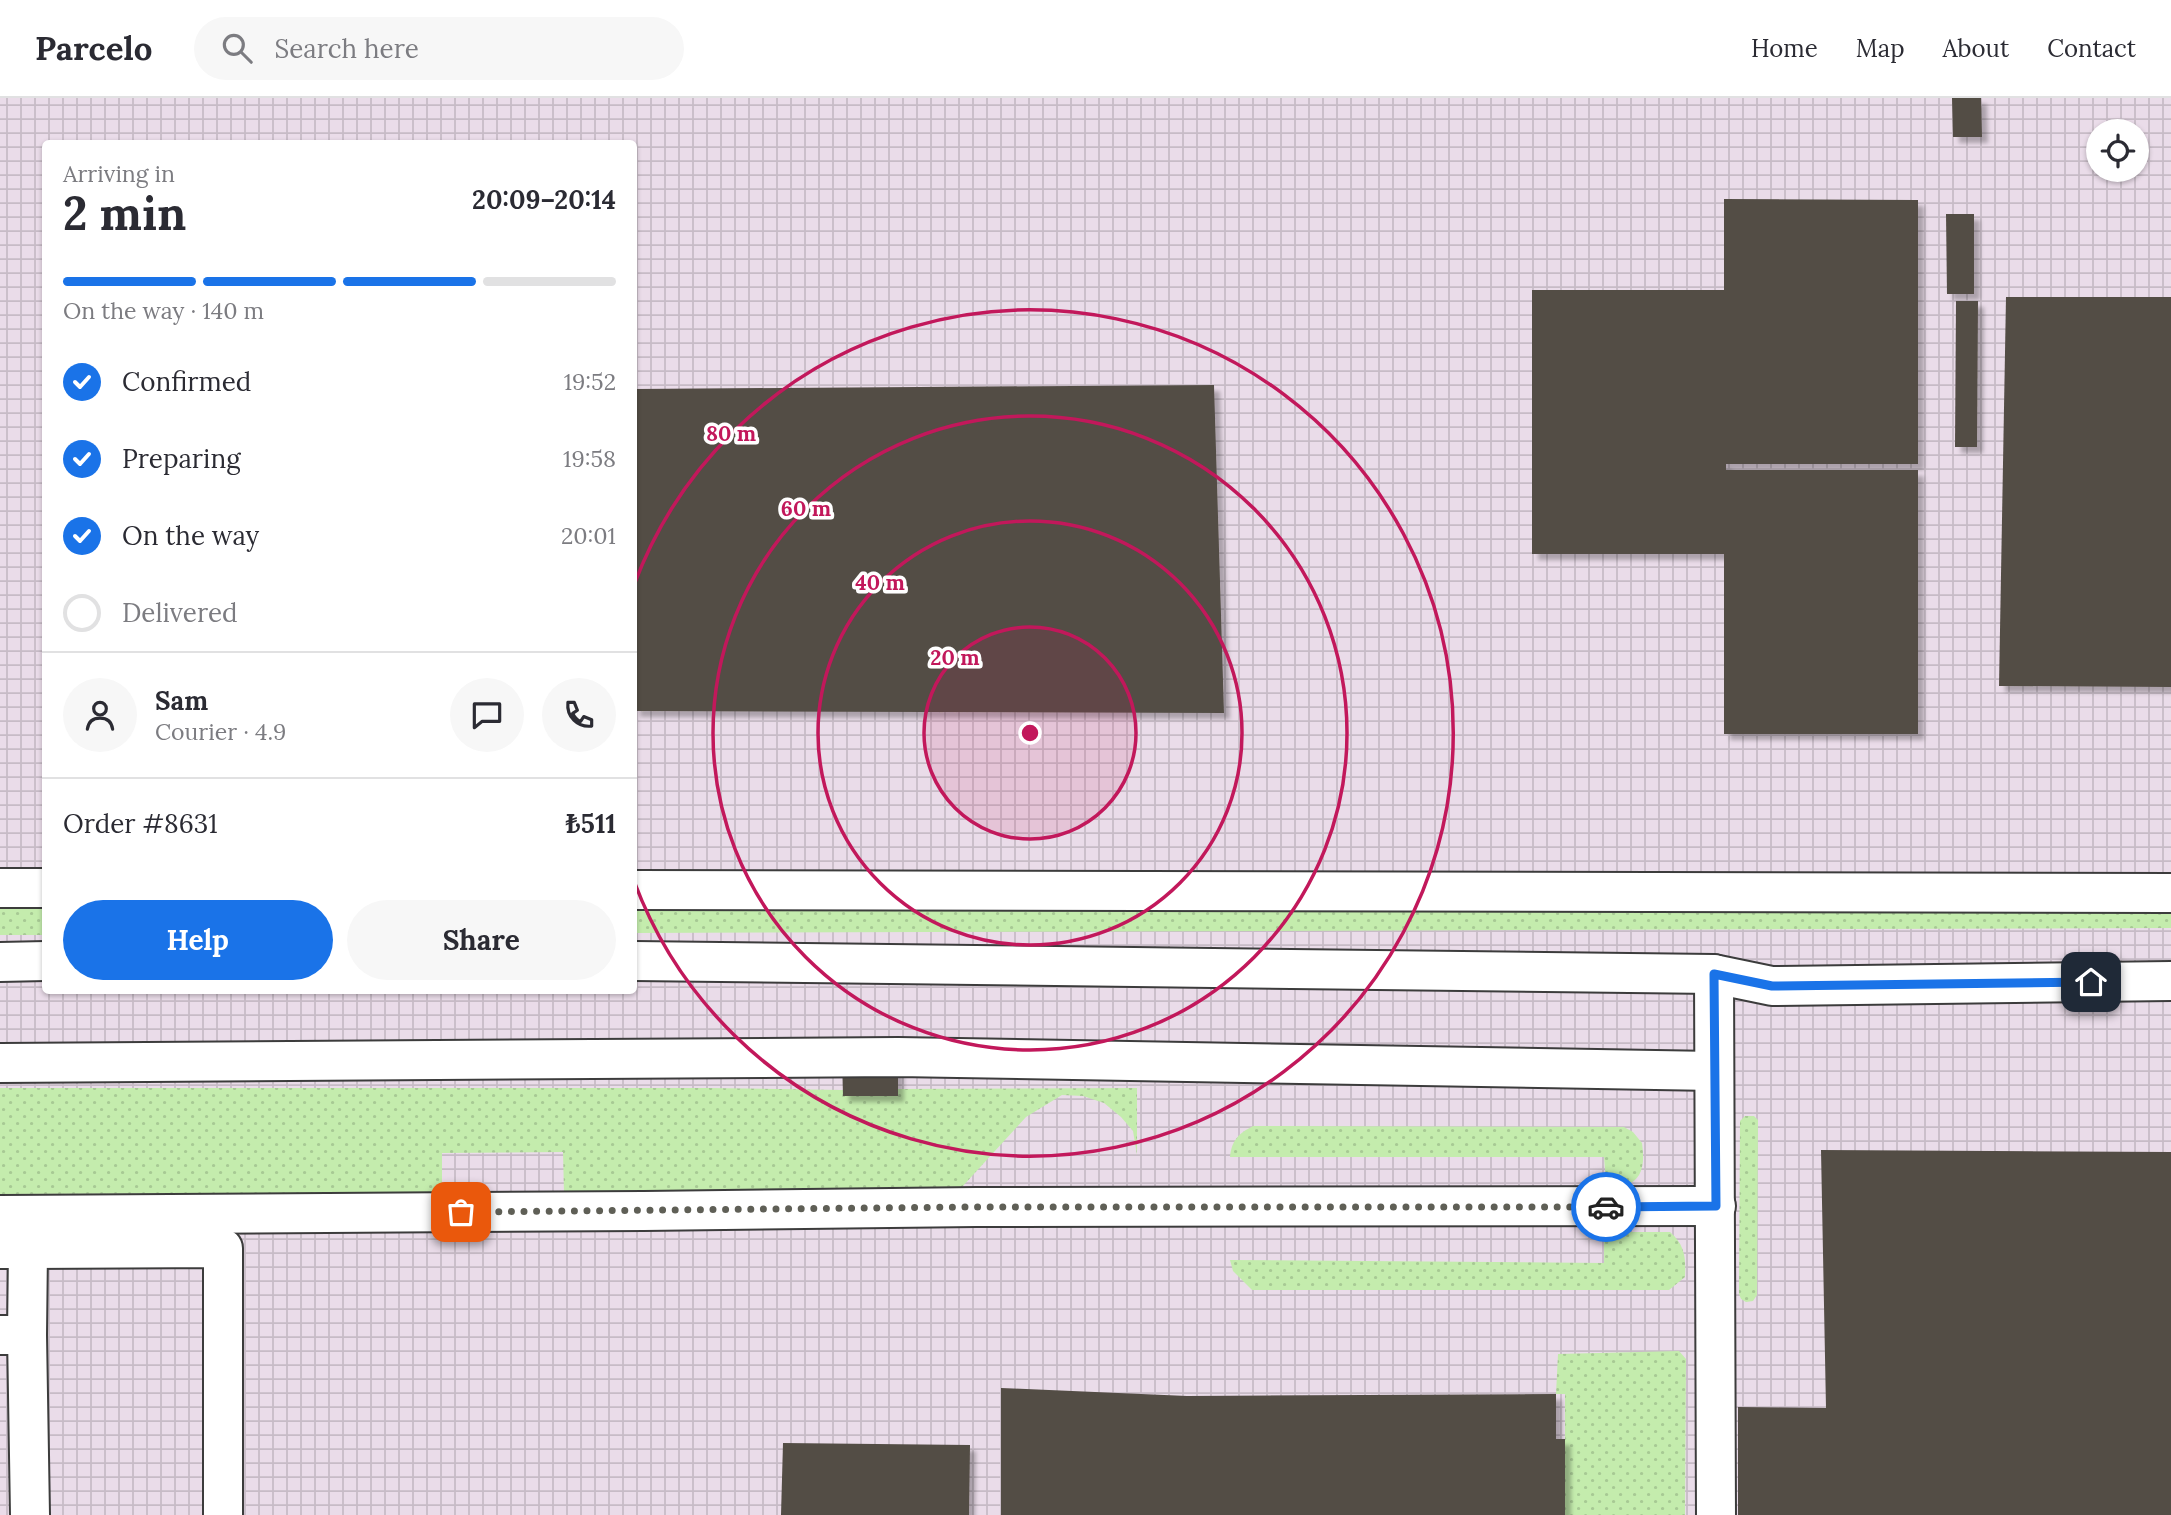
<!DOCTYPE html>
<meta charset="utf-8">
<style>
:root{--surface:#fff;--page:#f7f7f7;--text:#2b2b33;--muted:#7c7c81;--line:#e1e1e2;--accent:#1a73e8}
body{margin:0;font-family:Lora,serif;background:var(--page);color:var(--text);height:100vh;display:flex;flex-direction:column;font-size:26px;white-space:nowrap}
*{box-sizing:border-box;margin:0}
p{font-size:23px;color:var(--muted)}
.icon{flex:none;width:38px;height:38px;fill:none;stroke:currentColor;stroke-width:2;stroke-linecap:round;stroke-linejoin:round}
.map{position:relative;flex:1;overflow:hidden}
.sheet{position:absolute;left:42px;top:42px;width:595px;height:854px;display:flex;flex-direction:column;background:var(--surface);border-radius:7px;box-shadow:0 2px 5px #0004}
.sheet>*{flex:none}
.fabs{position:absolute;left:2086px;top:21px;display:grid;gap:14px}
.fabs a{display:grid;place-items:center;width:63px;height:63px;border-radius:50%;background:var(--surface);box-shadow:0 2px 5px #0004;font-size:35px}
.pin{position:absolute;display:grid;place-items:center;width:60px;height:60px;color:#fff;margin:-30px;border-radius:14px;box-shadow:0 4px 10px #0006}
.courier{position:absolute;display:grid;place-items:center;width:70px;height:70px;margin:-35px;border:5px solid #1a73e8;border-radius:50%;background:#fff;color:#222;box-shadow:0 2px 9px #0007}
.head em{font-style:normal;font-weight:700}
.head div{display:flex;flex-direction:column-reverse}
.head{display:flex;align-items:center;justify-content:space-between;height:119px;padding:0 21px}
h1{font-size:46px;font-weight:700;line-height:52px}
.bar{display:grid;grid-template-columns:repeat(4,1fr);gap:10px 7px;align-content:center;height:84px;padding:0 21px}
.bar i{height:9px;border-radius:5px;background:var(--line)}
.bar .current{background:var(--accent)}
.bar p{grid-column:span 4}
.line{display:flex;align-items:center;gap:18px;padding:0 21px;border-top:2px solid var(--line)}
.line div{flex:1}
.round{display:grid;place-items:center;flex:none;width:74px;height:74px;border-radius:37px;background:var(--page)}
ol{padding:0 21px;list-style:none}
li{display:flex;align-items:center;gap:21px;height:77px}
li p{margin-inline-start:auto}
li .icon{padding:7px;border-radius:50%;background:var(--accent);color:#fff;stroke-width:4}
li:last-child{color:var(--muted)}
li i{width:38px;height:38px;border:4px solid var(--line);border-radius:50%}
.primary-button{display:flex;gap:14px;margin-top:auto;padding:14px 21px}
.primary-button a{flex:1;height:80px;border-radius:42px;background:var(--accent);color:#fff;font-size:28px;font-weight:700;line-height:80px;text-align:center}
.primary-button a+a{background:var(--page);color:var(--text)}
header{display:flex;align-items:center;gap:42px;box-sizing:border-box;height:98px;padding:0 35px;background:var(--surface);border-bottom:2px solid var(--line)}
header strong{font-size:33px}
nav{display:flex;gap:38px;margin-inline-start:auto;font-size:24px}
.search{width:490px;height:63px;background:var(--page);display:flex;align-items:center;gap:18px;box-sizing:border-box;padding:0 24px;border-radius:38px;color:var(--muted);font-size:26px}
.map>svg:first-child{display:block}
.industrial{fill:url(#industrial-grid);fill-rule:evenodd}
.grass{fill:url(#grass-dots)}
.building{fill:#534d45;filter:url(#shadow)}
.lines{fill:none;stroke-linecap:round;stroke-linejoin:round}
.minor-casing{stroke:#3c3c3c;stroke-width:42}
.minor{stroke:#fff;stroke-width:38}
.done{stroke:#5f5f56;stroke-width:7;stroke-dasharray:0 12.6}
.route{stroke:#1a73e8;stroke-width:9}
.ring{fill:none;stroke:#c2185b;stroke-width:3.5}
.centre{fill:#c2185b;stroke:#fff;stroke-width:3.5}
.ring-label{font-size:21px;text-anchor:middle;font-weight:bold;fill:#c2185b;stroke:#fff;stroke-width:7;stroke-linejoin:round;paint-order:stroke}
</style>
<header>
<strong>Parcelo</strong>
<div class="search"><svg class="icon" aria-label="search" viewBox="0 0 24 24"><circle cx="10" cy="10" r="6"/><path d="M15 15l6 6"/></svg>Search here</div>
<nav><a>Home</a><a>Map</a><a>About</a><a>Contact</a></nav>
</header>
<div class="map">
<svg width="2171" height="1417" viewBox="0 0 2171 1417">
<defs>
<pattern id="industrial-grid" width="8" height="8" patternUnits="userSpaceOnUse" patternTransform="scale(1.75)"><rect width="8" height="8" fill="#eadce9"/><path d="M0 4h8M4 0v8" fill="none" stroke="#c7bbc6"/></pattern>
<pattern id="grass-dots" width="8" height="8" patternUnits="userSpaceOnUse" patternTransform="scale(1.75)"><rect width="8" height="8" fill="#c4ecad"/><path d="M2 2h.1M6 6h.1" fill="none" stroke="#a7c994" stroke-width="1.8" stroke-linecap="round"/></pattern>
<filter id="shadow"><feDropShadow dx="6" dy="6" stdDeviation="2" flood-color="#0004"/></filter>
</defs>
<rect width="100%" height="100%" fill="#fffee6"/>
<path class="industrial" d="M 0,0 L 2171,0 L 2171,1417 L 0,1417 ZM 2098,33 L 2137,33 L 2137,72 L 2098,72 ZM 46,46 L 634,46 L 634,892 L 46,892 Z"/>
<g class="grass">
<rect x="0" y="775" width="45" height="62"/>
<polygon points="634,780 2171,793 2171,830 634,835"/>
<polygon points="0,990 707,990 843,992 844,998 898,998 898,991 1137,990 1137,1057 1133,1033 1121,1019 1104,1005 1083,998 1062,997 1026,1019 962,1089 875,1096 564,1095 563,1054 442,1055 442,1095 0,1096"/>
<polygon points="1745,1018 1754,1018 1758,1022 1757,1197 1753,1203 1746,1204 1741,1201 1739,1196 1740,1023"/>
<path d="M 1253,1028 L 1624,1029 L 1633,1034 L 1642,1045 C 1643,1053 1644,1061 1642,1069 C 1639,1086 1620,1093 1606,1084 L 1604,1059 L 1230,1059 C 1232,1042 1238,1036 1253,1028 Z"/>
<path d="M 1610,1134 L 1670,1134 C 1685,1147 1686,1160 1685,1179 L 1669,1192 L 1252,1192 L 1233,1173 L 1230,1162 L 1604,1165 L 1604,1139 Z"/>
<polygon points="1679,1253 1686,1261 1685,1417 1565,1417 1565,1296 1556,1296 1558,1256"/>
</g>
<g class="building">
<polygon points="1952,0 1981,0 1982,39 1953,39"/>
<polygon points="1724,101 1918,102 1918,366 1726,366 1726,372 1918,372 1918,636 1724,636 1724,456 1532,456 1532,192 1724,192"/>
<polygon points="1946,116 1974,116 1974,196 1947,196"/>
<polygon points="2006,199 2171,199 2171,589 1999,588"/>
<polygon points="1956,203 1978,203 1977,349 1955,349"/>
<polygon points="1214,287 1224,615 634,613 634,291"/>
<polygon points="898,960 898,998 843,998 842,961"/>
<polygon points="1821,1052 2171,1054 2171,1417 1738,1417 1738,1309 1826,1310"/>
<polygon points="1001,1290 1187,1298 1556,1296 1556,1341 1565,1341 1565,1417 1001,1417"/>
<polygon points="783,1345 970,1347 969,1417 781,1417"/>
</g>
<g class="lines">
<g class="minor-casing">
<g id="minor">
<polyline points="0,790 46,790"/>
<polyline points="634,792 2171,795"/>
<polyline points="634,863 1714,876"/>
<polyline points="0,864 46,863"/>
<polyline points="0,965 898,959 1714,973"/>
<polyline points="0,1117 644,1113 976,1109 1716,1108"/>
<polyline points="0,1151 28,1151 27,1237 0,1237"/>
<polyline points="28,1151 223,1150 223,1417"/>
<polyline points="27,1237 30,1417"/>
<polyline points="1716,1417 1714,876 1772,888 2171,883"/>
</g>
</g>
<use href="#minor" class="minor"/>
</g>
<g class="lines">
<polyline class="done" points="461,1114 976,1109 1606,1109"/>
<polyline class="route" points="1606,1109 1716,1108 1714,876 1772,888 2091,884"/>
</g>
<circle cx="1030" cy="635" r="106" fill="#c2185b" fill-opacity=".12"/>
<g class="ring">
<circle cx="1030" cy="635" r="106"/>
<circle cx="1030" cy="635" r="212"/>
<circle cx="1030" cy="635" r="317"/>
<path d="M634 487A423 423 0 1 1 634 783"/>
</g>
<circle cx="1030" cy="635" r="10" class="centre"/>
<g class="ring-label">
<text x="731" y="343">80 m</text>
<text x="806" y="418">60 m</text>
<text x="880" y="492">40 m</text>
<text x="955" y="567">20 m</text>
</g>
</svg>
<div class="fabs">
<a><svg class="icon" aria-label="locate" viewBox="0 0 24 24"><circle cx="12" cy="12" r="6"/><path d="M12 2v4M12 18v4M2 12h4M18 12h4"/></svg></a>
</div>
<div class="pin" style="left:461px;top:1114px;background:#ea580c"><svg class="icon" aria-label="bag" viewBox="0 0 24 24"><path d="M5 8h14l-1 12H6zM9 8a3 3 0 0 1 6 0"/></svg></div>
<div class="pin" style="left:2091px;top:884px;background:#1f2937"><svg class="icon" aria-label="home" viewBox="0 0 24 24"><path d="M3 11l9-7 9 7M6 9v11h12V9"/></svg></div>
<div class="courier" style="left:1606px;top:1109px"><svg class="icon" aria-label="car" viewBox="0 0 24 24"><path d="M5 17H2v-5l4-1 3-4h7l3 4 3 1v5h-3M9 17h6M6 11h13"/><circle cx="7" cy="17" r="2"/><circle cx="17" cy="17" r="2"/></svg></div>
<section class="sheet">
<div class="head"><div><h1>2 min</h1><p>Arriving in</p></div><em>20:09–20:14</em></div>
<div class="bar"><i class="current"></i><i class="current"></i><i class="current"></i><i></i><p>On the way · 140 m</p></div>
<ol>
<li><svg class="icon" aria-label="check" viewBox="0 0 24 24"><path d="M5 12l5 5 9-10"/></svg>Confirmed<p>19:52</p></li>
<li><svg class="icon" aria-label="check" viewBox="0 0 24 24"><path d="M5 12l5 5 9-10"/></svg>Preparing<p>19:58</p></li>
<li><svg class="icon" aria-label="check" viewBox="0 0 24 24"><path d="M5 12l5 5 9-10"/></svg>On the way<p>20:01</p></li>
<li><i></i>Delivered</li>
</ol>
<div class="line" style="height:126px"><a class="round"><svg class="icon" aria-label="person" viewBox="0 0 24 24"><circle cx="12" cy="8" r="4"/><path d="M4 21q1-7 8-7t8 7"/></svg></a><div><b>Sam</b><p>Courier · 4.9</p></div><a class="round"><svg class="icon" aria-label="chat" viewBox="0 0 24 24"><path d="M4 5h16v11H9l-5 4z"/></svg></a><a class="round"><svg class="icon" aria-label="phone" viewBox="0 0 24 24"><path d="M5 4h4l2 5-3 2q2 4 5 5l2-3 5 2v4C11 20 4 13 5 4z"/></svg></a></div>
<div class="line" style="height:91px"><div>Order #8631</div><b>₺511</b></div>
<div class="primary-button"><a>Help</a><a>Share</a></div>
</section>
</div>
